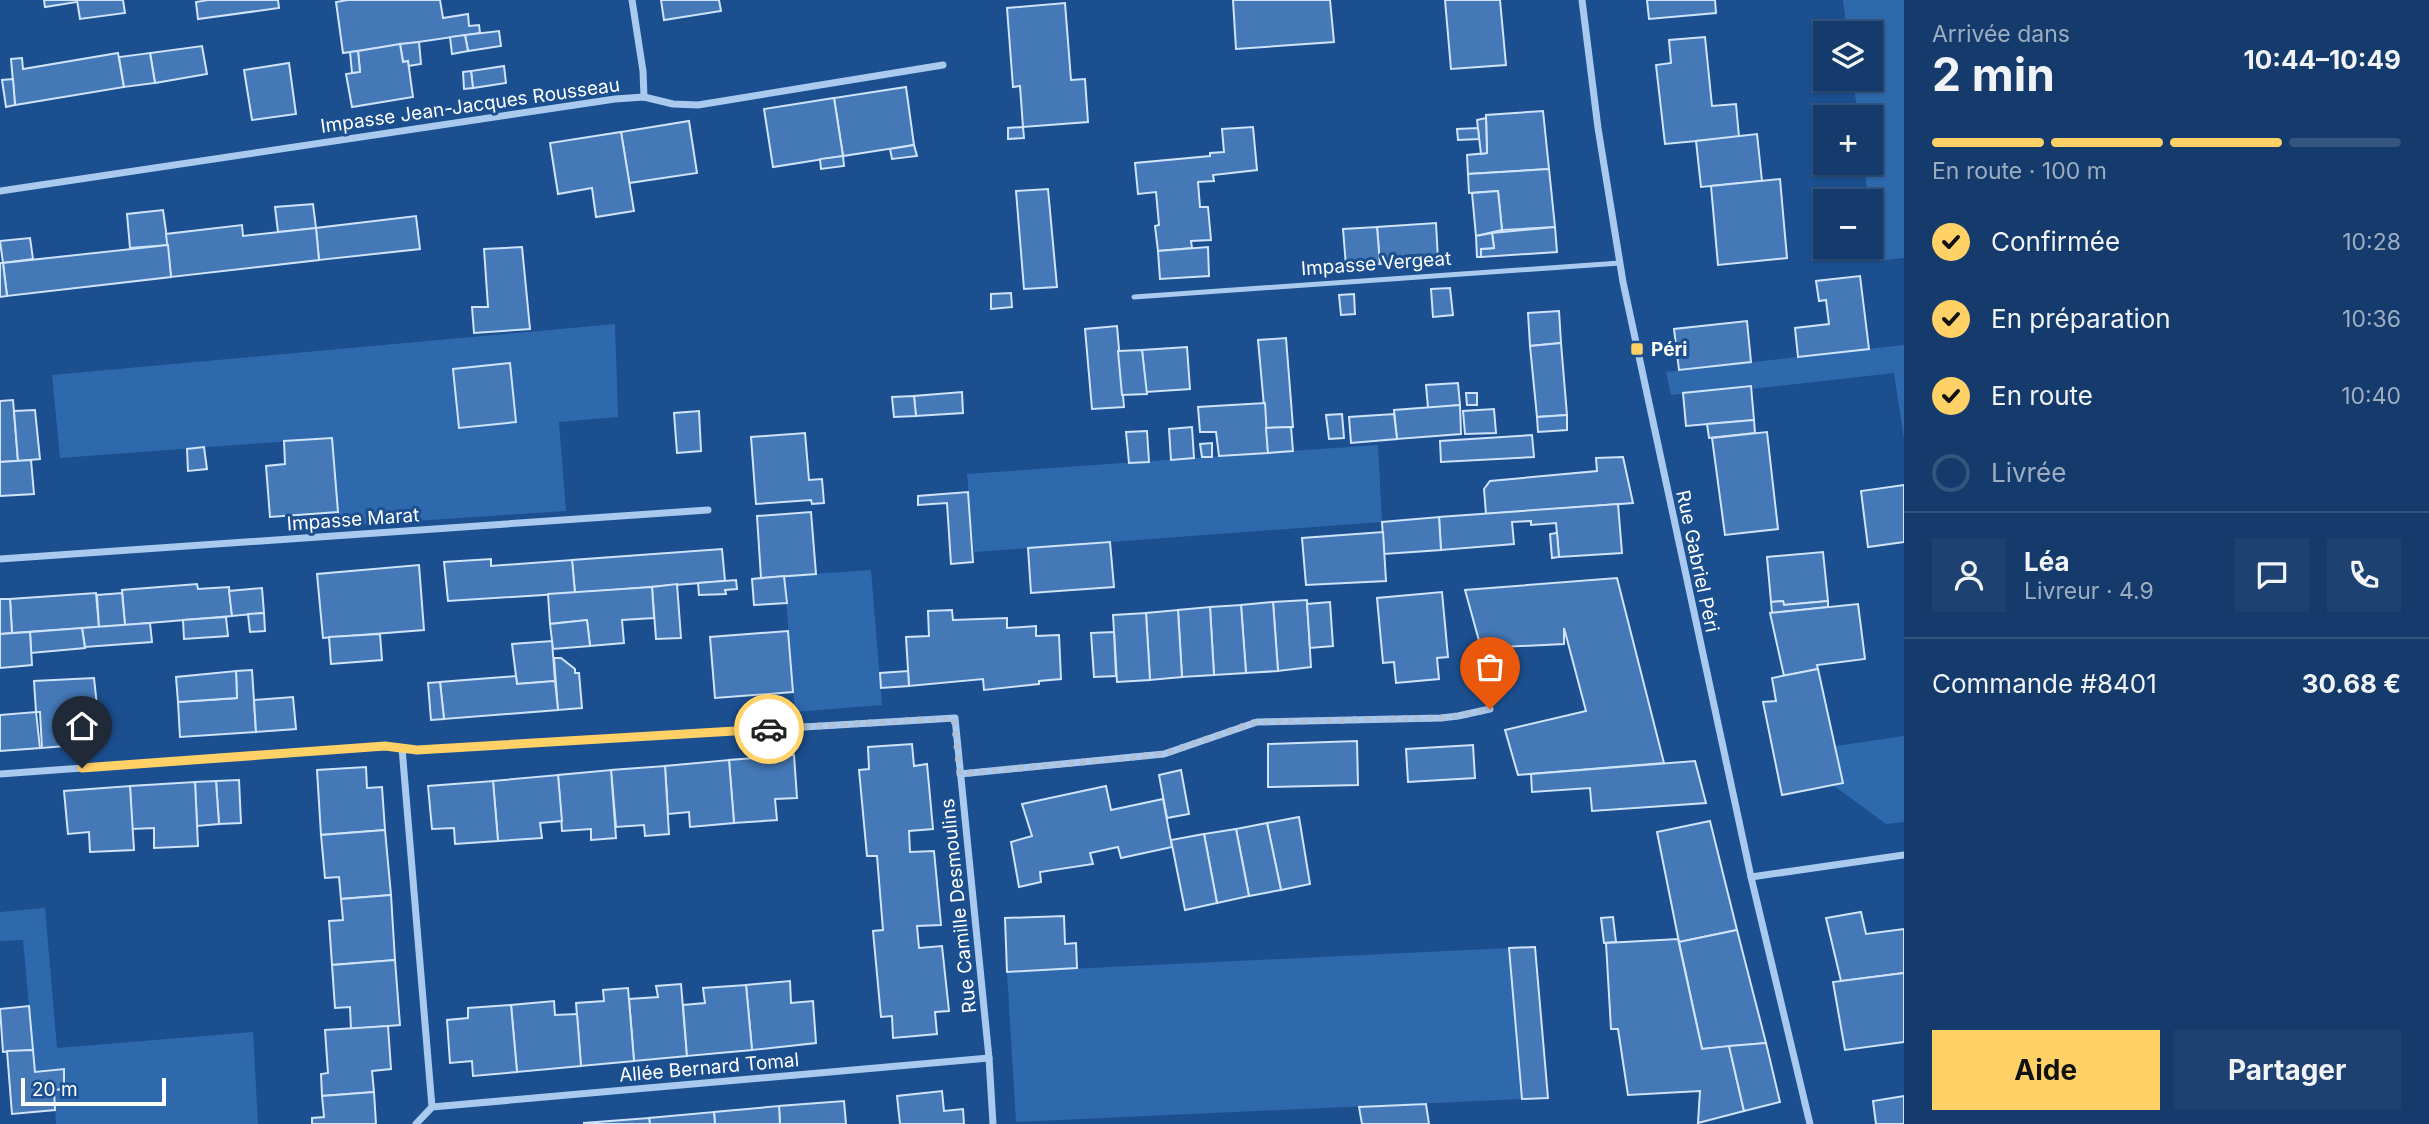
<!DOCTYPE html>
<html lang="fr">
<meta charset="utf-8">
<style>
:root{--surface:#143b6b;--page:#1d4271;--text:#f1f3f6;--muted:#9dadc1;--line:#33557e;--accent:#ffd166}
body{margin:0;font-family:Inter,sans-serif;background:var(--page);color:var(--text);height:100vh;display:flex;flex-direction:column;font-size:26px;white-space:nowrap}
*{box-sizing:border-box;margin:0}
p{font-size:23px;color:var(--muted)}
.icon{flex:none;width:38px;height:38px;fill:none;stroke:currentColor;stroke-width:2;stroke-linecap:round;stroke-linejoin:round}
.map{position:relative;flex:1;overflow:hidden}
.panel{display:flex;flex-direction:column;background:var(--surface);width:525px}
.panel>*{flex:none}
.tools{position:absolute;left:1813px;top:21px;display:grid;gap:14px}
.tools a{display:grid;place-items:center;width:70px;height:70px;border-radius:0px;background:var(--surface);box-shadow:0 2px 5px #0004,0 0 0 2px var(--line);font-size:35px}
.scale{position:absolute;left:21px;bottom:18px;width:145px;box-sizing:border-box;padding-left:7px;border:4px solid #fff;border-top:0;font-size:19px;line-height:24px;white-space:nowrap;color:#fff;-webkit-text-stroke:5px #1b4f8f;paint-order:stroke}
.pin{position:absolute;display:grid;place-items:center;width:60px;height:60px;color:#fff;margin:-72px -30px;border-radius:50% 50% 50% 0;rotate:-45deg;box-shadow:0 0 7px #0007}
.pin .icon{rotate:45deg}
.courier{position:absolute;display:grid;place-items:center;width:70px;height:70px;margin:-35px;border:5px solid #ffd166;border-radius:50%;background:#fff;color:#222;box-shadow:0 2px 9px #0007}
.headline em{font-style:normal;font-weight:700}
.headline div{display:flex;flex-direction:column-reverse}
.headline{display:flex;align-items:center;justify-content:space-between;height:119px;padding:0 28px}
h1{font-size:46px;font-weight:700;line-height:52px}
.bar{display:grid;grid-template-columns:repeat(4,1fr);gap:10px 7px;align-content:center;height:84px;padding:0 28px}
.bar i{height:9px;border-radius:5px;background:var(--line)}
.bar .on{background:var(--accent)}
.bar p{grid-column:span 4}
.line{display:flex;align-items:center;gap:18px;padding:0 28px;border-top:2px solid var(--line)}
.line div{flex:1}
.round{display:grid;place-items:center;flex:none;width:74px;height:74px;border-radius:0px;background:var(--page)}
ol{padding:0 28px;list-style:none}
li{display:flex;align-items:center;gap:21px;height:77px}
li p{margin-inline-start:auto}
li .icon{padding:7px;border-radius:50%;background:var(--accent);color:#111;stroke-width:4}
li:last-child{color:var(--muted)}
li i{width:38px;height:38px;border:4px solid var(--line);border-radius:50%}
.button{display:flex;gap:14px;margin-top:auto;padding:14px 28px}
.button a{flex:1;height:80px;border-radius:0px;background:var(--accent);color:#111;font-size:28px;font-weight:700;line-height:80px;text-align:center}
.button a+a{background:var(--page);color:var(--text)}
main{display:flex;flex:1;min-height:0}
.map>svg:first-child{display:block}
.green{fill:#2e69ad}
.building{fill:#4478b7;stroke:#cfe3fa;stroke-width:2}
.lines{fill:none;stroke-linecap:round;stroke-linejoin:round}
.service{stroke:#a9c9ee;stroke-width:5}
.minor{stroke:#a9c9ee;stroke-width:7}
.done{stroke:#afc1d8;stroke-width:7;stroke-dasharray:0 12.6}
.route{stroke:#ffd166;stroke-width:9}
.poi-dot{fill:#ffd166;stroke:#1b4f8f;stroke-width:2.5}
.labels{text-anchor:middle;stroke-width:6;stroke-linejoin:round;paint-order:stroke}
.street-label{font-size:19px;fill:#fff;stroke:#1b4f8f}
.poi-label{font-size:19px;font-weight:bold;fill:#fff;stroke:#1b4f8f;text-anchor:start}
</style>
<main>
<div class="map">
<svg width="1904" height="1124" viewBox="0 0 1904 1124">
<rect width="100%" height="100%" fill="#1b4f8f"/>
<g class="green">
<polygon points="1843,0 1904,0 1904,258 1875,261 1871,201 1868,201 1864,163 1871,163 1871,117 1858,117 1853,79 1871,79 1871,33 1847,33"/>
<polygon points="615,324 618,417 559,422 566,511 338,526 332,438 60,458 52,375"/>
<polygon points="1904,345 1904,439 1894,373 1750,389 1750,386 1671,395 1666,372"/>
<polygon points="1378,445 1382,522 974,552 967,474"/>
<polygon points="871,570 882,705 795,712 784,576"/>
<polygon points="1904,736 1904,822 1886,824 1833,785 1843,783 1836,746"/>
<polygon points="45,908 57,1048 253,1032 258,1124 56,1124 54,1090 64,1089 64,1069 35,1072 23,940 0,941 0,912"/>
<polygon points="1509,948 1522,1099 1016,1122 1007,972"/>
</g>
<g class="building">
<polygon points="44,0 77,0 77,2 45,7"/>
<polygon points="77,0 123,0 125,13 80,19"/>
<polygon points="208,0 278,0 279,8 198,19 196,2"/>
<polygon points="348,0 440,0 443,18 468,14 469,26 479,25 480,33 343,53 336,2"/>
<polygon points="661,0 719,0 721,11 664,20"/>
<polygon points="1233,0 1330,0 1334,42 1236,49"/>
<polygon points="1445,0 1500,0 1506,65 1451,69"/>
<polygon points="1647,0 1715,0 1716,13 1649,19"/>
<polygon points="1065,3 1071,80 1085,79 1088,122 1023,127 1020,86 1013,87 1007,8"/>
<polygon points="499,31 501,46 468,51 465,35"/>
<polygon points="465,35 468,51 452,54 450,37"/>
<polygon points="1705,37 1712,106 1736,104 1739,137 1665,144 1656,65 1671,63 1669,40"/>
<polygon points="419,42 421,64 408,66 408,61 403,62 400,44"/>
<polygon points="400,44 403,62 408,61 413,97 352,107 346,74 360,72 358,51"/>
<polygon points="202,46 207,74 155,83 150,53"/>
<polygon points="358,51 360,72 352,73 350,52"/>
<polygon points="118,53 124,87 15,105 11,59 22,58 23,69"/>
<polygon points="150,53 155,83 124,87 119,57"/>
<polygon points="289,63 296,114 252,120 244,70"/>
<polygon points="504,66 506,83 473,88 471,71"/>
<polygon points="471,71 473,88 464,89 463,72"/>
<polygon points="13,79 15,105 6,107 2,80"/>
<polygon points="906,87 914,145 843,156 834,98"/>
<polygon points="834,98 843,156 773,167 764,109"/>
<polygon points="1543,111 1549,169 1468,174 1467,155 1487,153 1486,115"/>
<polygon points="1486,118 1487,153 1481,154 1477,120"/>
<polygon points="689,121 697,173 629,183 621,132"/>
<polygon points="1023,127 1024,138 1008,139 1008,128"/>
<polygon points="1253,127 1257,170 1213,175 1214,181 1198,182 1200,207 1208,207 1211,240 1191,241 1192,248 1158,251 1155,226 1159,225 1156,192 1138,194 1135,163 1210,156 1210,153 1224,152 1222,129"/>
<polygon points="1478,128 1479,139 1458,140 1457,129"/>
<polygon points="621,132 634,211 596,217 592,188 558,194 550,143"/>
<polygon points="1757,134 1762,181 1701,187 1696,141"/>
<polygon points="914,145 917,156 892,159 890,149"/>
<polygon points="843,156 844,166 821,169 820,159"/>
<polygon points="1549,169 1555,227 1502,230 1498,191 1469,193 1468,174"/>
<polygon points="1780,179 1787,258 1718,265 1711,186"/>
<polygon points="1048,189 1057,287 1024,289 1016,191"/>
<polygon points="1498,191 1502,230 1476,236 1472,193"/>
<polygon points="313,204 316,228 278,232 275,207"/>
<polygon points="163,210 168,245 130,248 127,214"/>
<polygon points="416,216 420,249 319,260 316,228"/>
<polygon points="1436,223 1438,260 1380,264 1377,227"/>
<polygon points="242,225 243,236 316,228 319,260 171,277 166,234"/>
<polygon points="1377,227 1380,264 1346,266 1343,229"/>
<polygon points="1555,227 1557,252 1481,257 1481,249 1494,248 1492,233"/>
<polygon points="1492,233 1494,248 1481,249 1481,257 1477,257 1476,236"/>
<polygon points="30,238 33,259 3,263 0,241"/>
<polygon points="168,245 171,277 7,296 3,263"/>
<polygon points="522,247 530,329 474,333 472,307 488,307 484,249"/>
<polygon points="1208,247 1209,276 1160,279 1158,251"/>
<polygon points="0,263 3,263 7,296 0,297"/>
<polygon points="1860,276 1869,349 1798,357 1795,328 1829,324 1826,300 1819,301 1816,281"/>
<polygon points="1450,288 1453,315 1433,317 1431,289"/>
<polygon points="1011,293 1012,307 991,309 991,294"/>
<polygon points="1354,294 1355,314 1341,315 1339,295"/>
<polygon points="1559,311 1561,343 1530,346 1528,313"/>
<polygon points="1747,321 1751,362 1679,370 1674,329"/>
<polygon points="1117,326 1124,407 1092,409 1085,329"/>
<polygon points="1286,338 1293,427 1266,428 1258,340"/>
<polygon points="1561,343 1567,415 1537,417 1530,346"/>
<polygon points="1187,347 1190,389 1146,392 1142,350"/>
<polygon points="1142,350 1147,394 1122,395 1118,351"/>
<polygon points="510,363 516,422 459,428 453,369"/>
<polygon points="1458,383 1460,405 1428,408 1426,385"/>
<polygon points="1751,386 1754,420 1686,426 1683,393"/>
<polygon points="962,392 963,413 916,416 914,396"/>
<polygon points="1466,393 1477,393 1477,405 1467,405"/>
<polygon points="914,396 916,416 894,417 892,397"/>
<polygon points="13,400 18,461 0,462 0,401"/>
<polygon points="1265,403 1268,453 1219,456 1216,432 1200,432 1198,407"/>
<polygon points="1460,405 1461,434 1397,439 1394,410"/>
<polygon points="1494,409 1496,433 1465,434 1463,411"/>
<polygon points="35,410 40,459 18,461 14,411"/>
<polygon points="699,411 701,451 677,453 674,413"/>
<polygon points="1342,414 1344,438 1329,439 1326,415"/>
<polygon points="1394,414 1397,439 1351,443 1349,417"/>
<polygon points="1567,415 1567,430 1538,432 1537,417"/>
<polygon points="1754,420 1755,433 1709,438 1707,424"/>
<polygon points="1192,427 1194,458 1171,460 1169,429"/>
<polygon points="1291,427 1293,451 1268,453 1266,428"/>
<polygon points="1147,431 1149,462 1129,463 1126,432"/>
<polygon points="1767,432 1778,529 1725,535 1712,438"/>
<polygon points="805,433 809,480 822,479 824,503 812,504 811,500 756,504 751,437"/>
<polygon points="1532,435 1534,457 1441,462 1440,441"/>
<polygon points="332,438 338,512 270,517 266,466 285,464 284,441"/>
<polygon points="1212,443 1212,457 1202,457 1200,444"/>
<polygon points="204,447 207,469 188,471 187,449"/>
<polygon points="1623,457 1633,503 1486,514 1484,489 1490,481 1597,471 1596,458"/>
<polygon points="31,460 34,494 0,496 0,462"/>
<polygon points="1904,485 1904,542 1868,547 1861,491"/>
<polygon points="968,492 973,562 951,564 947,503 918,505 918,496"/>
<polygon points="1618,504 1622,553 1559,557 1556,523 1531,525 1531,521 1512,522 1514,544 1441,550 1439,517"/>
<polygon points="811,512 816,574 761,578 757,516"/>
<polygon points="1439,517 1441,550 1384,554 1382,522"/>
<polygon points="1383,532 1386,581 1306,585 1302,538"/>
<polygon points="1557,533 1559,557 1552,558 1550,534"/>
<polygon points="1110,542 1114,587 1031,593 1028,548"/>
<polygon points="722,549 725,581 575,593 572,560"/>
<polygon points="1823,552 1828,601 1784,605 1783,601 1771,602 1767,557"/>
<polygon points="491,559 491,566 572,560 575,593 448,601 444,562"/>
<polygon points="419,565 424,630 323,638 317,574"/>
<polygon points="784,576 787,603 754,605 752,579"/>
<polygon points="1617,578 1664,763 1518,775 1505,730 1586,711 1564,628 1564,644 1481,648 1465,590"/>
<polygon points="736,580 737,589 725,590 726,594 699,595 698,583"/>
<polygon points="197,584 198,589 229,587 232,616 125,625 122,590"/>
<polygon points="677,584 681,638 656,639 652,587"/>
<polygon points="652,587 654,618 622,620 624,643 590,646 587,620 550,624 548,594"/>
<polygon points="262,588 264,613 232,616 229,591"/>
<polygon points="1442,592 1448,657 1437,658 1439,679 1396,683 1394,662 1383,663 1377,598"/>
<polygon points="96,593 99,627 12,633 10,599"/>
<polygon points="122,593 125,625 99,627 97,595"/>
<polygon points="0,599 10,599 12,633 0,634"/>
<polygon points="1307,600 1311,667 1278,671 1273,602"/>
<polygon points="1783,601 1784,605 1828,601 1828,607 1772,613 1771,602"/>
<polygon points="1273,602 1278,671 1246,673 1241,605"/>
<polygon points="1330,602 1333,646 1310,648 1307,604"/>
<polygon points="1858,604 1865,659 1817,665 1818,669 1784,676 1770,613"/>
<polygon points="1241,605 1246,673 1214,675 1210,607"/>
<polygon points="1210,607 1214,675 1182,677 1178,610"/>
<polygon points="952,610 953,620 1007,618 1007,628 1036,626 1036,636 1059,635 1061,679 1039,681 1039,684 984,690 983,679 909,686 906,637 929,636 928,611"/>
<polygon points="1178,610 1182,677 1150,680 1146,613"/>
<polygon points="264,613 265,631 250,632 248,614"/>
<polygon points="1146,613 1150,680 1117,682 1113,615"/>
<polygon points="226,617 228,636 184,639 183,620"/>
<polygon points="587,620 590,646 553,649 550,624"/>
<polygon points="150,623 152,642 85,647 82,628"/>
<polygon points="82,628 85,648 31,653 30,632"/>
<polygon points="788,631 793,692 715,698 710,637"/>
<polygon points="30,632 32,665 0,668 0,634"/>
<polygon points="1114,632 1116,676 1094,677 1091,633"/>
<polygon points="380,634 382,660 331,664 329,637"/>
<polygon points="552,641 555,681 517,684 512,644"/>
<polygon points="554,658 561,658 575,669 575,673 579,673 582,708 558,710"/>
<polygon points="1818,669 1843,783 1782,795 1763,702 1776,701 1772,678"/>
<polygon points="252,670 256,732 180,737 178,702 237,698 236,671"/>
<polygon points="236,671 237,698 178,702 176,677"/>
<polygon points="908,671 909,686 881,688 880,673"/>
<polygon points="516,676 517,684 555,681 558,710 444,719 440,682"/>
<polygon points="94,678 101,743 42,748 40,712 36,712 34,681"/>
<polygon points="440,682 444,719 431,720 428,683"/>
<polygon points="293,697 296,729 256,732 254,700"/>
<polygon points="36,712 40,748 0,751 0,715"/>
<polygon points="1357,741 1358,785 1268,787 1268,744"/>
<polygon points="912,744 914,766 927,764 933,829 909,831 910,852 934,851 941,925 917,926 919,948 942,946 949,1011 935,1012 937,1034 893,1038 892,1016 881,1017 873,931 883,930 877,856 867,856 859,770 869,769 868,747"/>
<polygon points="1473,745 1475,778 1408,782 1406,749"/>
<polygon points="794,755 797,798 775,799 777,820 734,823 729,760"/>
<polygon points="729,760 734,823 690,827 689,812 668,814 665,766"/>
<polygon points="1695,761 1706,803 1592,811 1590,788 1532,792 1531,774"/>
<polygon points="665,766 669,834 645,836 644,825 616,827 611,770"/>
<polygon points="366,767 367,788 382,787 385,830 321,835 317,770"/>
<polygon points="611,770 616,838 591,840 591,829 562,831 558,775"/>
<polygon points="1181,770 1189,814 1167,818 1159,775"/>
<polygon points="558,775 562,821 540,823 542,838 498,841 493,781"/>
<polygon points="239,780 241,823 219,824 216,781"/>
<polygon points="216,781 219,824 197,826 195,782"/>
<polygon points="493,781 498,841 455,844 454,828 432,829 428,786"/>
<polygon points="195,782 198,846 154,848 154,828 132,829 130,786"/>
<polygon points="130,786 134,850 90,852 89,832 68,834 64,791"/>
<polygon points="1106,786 1111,810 1163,799 1172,847 1121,858 1118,847 1090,853 1093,864 1040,872 1041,882 1019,887 1011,842 1032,836 1022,804"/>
<polygon points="1299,817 1310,884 1281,890 1267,823"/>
<polygon points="1710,821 1737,930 1679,942 1657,832"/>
<polygon points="1267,823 1281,890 1249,896 1236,829"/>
<polygon points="1236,829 1249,896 1217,903 1204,834"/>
<polygon points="385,830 391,895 341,899 339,877 325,878 321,835"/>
<polygon points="1204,834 1217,903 1185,910 1171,840"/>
<polygon points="391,895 395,960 332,965 329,921 343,920 341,899"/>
<polygon points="1861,912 1866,934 1904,929 1904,973 1841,981 1826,918"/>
<polygon points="1064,916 1065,944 1076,943 1077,968 1007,972 1005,918"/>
<polygon points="1613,917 1616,942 1604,943 1601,918"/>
<polygon points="1737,930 1766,1043 1702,1049 1679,942"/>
<polygon points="1678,939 1702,1049 1729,1046 1744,1111 1698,1123 1700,1091 1628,1095 1618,1029 1611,1029 1606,943"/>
<polygon points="1535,947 1548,1098 1522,1099 1509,948"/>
<polygon points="395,960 400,1025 351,1029 350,1007 335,1008 332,965"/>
<polygon points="1904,973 1904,1042 1845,1050 1833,982"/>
<polygon points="790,981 791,1003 813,1001 816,1043 752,1050 746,985"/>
<polygon points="681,984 687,1056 634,1061 629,999 658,997 656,986"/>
<polygon points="746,985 752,1050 687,1056 683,1005 705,1003 703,988"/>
<polygon points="628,988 634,1061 581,1066 576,1003 604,1001 603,990"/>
<polygon points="554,1001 555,1015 577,1014 581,1066 517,1072 511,1005"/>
<polygon points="511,1005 517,1072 473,1076 472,1061 450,1063 447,1020 468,1018 468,1008"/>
<polygon points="29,1006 33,1050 3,1052 0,1009"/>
<polygon points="388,1026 391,1069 372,1071 374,1092 322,1096 321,1074 328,1073 325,1030"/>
<polygon points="1766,1043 1780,1102 1744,1111 1729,1046"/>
<polygon points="33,1050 35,1072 64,1069 64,1089 54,1090 55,1110 12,1114 7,1051"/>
<polygon points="942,1091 944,1111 963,1109 964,1124 900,1124 897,1096"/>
<polygon points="374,1092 376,1124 312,1124 312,1118 324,1117 322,1096"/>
<polygon points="1904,1096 1904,1124 1876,1124 1873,1101"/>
<polygon points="844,1101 846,1124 780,1124 779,1106"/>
<polygon points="1426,1104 1429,1124 1362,1124 1359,1107"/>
<polygon points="779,1106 780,1124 715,1124 714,1112"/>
<polygon points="714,1112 715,1124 650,1124 649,1118"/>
<polygon points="649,1118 650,1124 584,1124 584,1123"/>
</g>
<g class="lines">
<polyline class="service" points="1134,297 1620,263"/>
<g class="minor">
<polyline points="632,0 643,71 644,97"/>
<polyline points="1582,0 1598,128 1623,282 1751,877 1810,1124"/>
<polyline points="0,191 615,99 644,97 673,104 698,105 943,65"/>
<polyline points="0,559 708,510"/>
<polyline points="402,748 432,1107 989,1058"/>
<polyline points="0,774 385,746 417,750 955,718 989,1058 993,1124"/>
<polyline points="960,774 1164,754 1257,722 1441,718 1458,716 1490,709"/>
<polyline points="1751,877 1904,855"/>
<polyline points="416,1124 432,1107"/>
</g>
</g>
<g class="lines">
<polyline class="done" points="769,729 954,718 960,774 1164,754 1256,722 1441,718 1458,716 1490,709"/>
<polyline class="route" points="82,768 385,746 417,750 769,729"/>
</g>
<rect class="poi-dot" x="1630" y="342" width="14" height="14" rx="3.5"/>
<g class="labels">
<g class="street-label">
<text transform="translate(470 105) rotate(-8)" y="7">Impasse Jean-Jacques Rousseau</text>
<text transform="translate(1376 263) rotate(-4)" y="7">Impasse Vergeat</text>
<text transform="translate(353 519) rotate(-4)" y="7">Impasse Marat</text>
<text transform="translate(1698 561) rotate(78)" y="7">Rue Gabriel Péri</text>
<text transform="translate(958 906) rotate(-96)" y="7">Rue Camille Desmoulins</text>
<text transform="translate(709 1067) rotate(-5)" y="7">Allée Bernard Tomal</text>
</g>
<g class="poi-label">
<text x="1651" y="356">Péri</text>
</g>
</g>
</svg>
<div class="tools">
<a><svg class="icon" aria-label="layers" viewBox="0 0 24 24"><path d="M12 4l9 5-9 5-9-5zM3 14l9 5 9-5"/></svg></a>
<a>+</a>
<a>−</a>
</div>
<div class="scale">20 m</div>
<div class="pin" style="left:1490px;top:709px;background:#ea580c"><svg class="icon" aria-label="bag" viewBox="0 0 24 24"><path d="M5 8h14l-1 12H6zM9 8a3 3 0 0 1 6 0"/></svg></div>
<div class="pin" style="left:82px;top:768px;background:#1f2937"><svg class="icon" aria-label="home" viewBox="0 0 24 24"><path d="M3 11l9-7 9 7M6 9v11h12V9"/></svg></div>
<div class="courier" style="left:769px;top:729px"><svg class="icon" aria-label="car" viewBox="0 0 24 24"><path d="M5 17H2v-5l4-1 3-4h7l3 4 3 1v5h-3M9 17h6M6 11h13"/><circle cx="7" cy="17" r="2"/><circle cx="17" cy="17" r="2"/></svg></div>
</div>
<section class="panel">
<div class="headline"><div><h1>2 min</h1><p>Arrivée dans</p></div><em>10:44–10:49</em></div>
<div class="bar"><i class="on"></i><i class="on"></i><i class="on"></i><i></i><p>En route · 100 m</p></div>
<ol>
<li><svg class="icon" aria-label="check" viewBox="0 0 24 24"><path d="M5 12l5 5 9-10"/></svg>Confirmée<p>10:28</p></li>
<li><svg class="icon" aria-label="check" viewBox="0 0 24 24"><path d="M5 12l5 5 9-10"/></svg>En préparation<p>10:36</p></li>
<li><svg class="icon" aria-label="check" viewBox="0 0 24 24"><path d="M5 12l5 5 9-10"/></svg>En route<p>10:40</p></li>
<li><i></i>Livrée</li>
</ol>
<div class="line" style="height:126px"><a class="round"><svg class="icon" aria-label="person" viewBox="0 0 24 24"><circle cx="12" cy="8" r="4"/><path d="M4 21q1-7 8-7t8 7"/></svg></a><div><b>Léa</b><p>Livreur · 4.9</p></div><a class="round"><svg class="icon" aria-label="chat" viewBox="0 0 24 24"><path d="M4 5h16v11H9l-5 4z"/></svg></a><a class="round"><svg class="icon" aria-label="phone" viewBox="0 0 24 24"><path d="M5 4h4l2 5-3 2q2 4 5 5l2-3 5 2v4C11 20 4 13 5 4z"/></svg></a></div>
<div class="line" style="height:91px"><div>Commande #8401</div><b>30.68 €</b></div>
<div class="button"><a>Aide</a><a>Partager</a></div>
</section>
</main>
